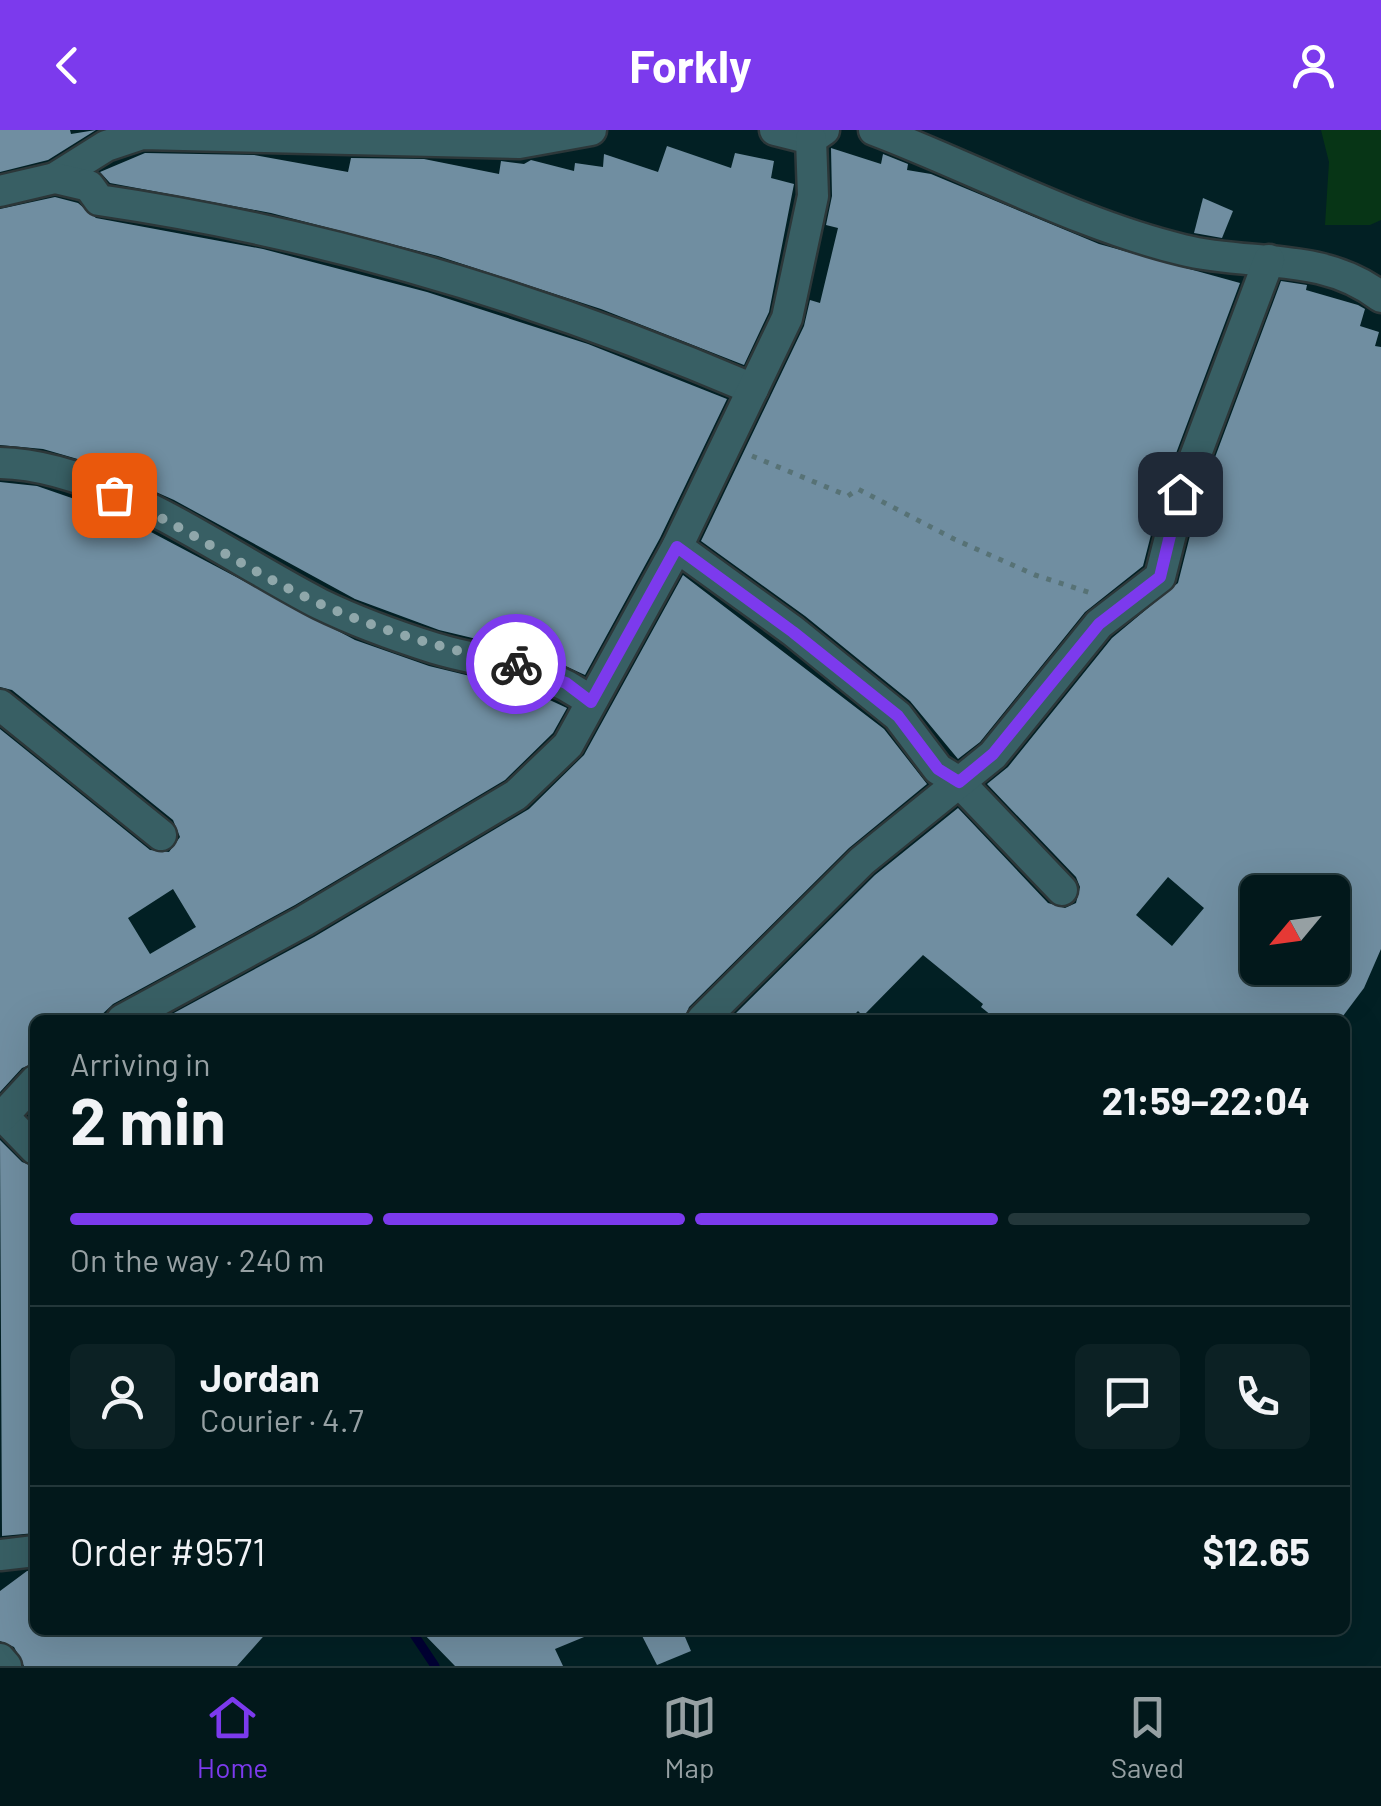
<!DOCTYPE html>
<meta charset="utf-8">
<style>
:root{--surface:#02181b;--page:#0c2124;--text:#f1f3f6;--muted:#96a0a3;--line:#23373a;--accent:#7c3aed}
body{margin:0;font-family:Barlow,sans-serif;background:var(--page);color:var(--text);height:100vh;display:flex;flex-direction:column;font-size:38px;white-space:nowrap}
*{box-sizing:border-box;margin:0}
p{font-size:32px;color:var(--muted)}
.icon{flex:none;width:55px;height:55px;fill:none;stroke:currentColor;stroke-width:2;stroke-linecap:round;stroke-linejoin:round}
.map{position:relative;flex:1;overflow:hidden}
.side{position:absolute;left:30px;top:885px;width:1320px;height:620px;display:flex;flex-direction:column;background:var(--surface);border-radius:15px;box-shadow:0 10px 40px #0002,0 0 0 2px var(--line)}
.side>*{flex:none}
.needle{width:65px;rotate:241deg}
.buttons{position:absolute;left:1240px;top:745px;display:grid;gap:20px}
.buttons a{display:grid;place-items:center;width:110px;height:110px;border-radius:15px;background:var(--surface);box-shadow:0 10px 40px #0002,0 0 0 2px var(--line);font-size:50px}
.pin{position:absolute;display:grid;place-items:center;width:85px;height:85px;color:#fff;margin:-42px;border-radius:20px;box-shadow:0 5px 15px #0006}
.courier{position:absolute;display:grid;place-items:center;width:100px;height:100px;margin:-50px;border:8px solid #7c3aed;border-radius:50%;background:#fff;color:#222;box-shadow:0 2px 12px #0007}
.headline em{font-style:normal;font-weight:700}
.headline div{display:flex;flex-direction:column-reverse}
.headline{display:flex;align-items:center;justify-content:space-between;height:170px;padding:0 40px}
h1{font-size:65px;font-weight:700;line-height:75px}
.bar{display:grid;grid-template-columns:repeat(4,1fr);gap:15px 10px;align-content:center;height:120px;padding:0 40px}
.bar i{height:12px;border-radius:8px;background:var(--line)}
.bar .selected{background:var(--accent)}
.bar p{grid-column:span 4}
.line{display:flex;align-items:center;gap:25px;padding:0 40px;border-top:2px solid var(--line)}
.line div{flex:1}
.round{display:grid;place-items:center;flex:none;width:105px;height:105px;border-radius:15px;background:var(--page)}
header{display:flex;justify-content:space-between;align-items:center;height:130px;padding:0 40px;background:var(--accent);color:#fff;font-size:45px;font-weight:700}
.menu{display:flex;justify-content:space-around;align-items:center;height:140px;border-top:2px solid var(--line);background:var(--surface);font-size:28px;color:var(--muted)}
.menu a{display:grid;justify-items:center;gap:5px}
.menu .selected{color:var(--accent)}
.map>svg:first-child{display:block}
.green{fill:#073516}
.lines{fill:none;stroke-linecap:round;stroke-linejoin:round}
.stream{stroke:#003;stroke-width:9}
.building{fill:#708ea1;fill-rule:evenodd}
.minor-casing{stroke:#2c3739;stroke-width:35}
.path{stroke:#577275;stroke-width:5;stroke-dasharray:5 8;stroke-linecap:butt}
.minor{stroke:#385f64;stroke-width:30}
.done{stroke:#8fa7aa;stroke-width:10;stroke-dasharray:0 18}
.route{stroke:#7c3aed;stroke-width:12}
</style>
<header><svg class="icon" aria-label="back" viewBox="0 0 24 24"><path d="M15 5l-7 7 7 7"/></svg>Forkly<svg class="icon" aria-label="person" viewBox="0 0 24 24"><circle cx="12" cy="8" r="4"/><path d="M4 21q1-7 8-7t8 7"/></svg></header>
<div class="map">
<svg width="1381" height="1536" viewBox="0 0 1381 1536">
<rect width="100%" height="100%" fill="#022024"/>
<polygon class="green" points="1321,0 1381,0 1381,90 1370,95 1325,95 1329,32"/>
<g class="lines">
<polyline class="stream" points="411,1500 435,1536"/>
</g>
<g class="building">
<polygon points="0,0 70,0 71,4 96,0 48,30 0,42"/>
<polygon points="667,16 731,38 735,23 774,31 771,48 794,54 769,182 744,235 601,179 438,126 271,83 110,53 100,42 145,23 254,25 348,42 351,28 424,29 499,44 501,31 524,34 531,30 574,41 575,33 603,37 604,24 658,42"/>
<polygon points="831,18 881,34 883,24 908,34 907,40 931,44 1099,114 1240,153 1163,358 1143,436 1085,482 980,612 958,629 910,571 805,486 701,411 804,196 810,170 820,173 838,98 826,95 832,66"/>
<polygon points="55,67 78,73 96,88 263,119 427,162 588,214 727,269 660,408 585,545 539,524 439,500 355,469 174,370 88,332 43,319 0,315 0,79"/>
<polygon points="1203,68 1233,81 1222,108 1194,103"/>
<path d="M 1281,151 L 1307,155 L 1306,160 L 1358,175 L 1365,179 L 1360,196 L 1379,202 L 1375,216 L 1381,217 L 1381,819 L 1364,858 L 1340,890 L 997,890 L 981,877 L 983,874 L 923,825 L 863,886 L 858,881 L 849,890 L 729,890 L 875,745 L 958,678 L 1048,773 L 1065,778 L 1076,773 L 1080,757 L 1076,747 L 987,654 L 1008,637 L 1112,508 L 1178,453 L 1199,370 ZM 1168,747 L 1204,778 L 1172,816 L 1136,785 ZM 1258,762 L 1332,762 L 1332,838 L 1258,838 Z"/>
<path d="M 0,352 L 37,356 L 115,383 L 355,510 L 429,536 L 528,560 L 567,578 L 553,603 L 505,650 L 295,775 L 113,874 L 96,890 L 35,890 L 35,933 L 22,938 L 0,962 L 0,599 L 150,720 L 169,722 L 180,707 L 173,690 L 12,560 L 0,557 ZM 173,759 L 196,797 L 150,824 L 128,788 Z"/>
<polygon points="683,445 884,599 927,654 849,718 689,877 684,890 161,890 314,807 529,679 584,625"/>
<polygon points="0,1010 22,1032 35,1037 35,1403 2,1406"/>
<polygon points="35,1440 35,1500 269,1500 237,1536 24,1536 14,1517 0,1511 0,1461 27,1441"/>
<polygon points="420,1500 601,1500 555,1519 563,1536 455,1536"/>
<polygon points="639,1500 682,1500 691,1521 657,1535"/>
</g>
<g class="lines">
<g class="minor-casing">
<g id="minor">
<polyline points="775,0 811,9 824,0"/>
<path d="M 874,0 C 974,38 1079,95 1183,120 C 1251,137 1322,121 1381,167"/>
<polyline points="55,48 106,16 142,4 519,13 591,0"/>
<path d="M 0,61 L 55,48 L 89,56 L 99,70 C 324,103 545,170 753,259"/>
<path d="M 0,333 C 106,335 226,426 320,474 C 355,491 396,506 434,518 C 493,536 539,532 591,572"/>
<polyline points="677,417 793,501 898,586 938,639 959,652 1062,760"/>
<polyline points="0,575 161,705"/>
<polyline points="122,890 304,791 516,665 568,615 677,417 787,188 813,66 811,9"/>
<polyline points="702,890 862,731 993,625 1099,494 1160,447 1181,364 1269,130"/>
<polyline points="0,983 35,1019"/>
<polyline points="3,986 35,951"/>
<polyline points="0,1425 35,1421"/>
<polyline points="0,1529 6,1536"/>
</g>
</g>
<polyline class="path" points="752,326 848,366 858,359 954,409 1035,445 1091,463"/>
<use href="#minor" class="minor"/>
</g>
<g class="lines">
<path class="done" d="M 114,365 C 187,397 252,444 325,476 C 387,503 449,520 516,534"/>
<polyline class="route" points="516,534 566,553 591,572 677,417 793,502 898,586 938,639 959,652 993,624 1099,494 1160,447 1180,364"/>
</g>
</svg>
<div class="buttons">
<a><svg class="needle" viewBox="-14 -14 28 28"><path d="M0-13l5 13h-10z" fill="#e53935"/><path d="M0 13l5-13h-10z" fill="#96a0a3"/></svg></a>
</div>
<div class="pin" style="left:114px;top:365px;background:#ea580c"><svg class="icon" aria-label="bag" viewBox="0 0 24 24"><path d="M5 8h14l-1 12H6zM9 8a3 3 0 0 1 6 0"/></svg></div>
<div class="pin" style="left:1180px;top:364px;background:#1f2937"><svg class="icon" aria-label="home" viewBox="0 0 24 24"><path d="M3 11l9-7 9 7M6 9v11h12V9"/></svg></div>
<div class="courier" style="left:516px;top:534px"><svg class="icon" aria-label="bike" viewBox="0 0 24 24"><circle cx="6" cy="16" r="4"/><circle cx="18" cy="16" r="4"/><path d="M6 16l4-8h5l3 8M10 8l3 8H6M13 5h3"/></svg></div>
<section class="side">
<div class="headline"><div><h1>2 min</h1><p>Arriving in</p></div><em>21:59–22:04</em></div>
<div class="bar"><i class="selected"></i><i class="selected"></i><i class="selected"></i><i></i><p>On the way · 240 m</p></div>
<div class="line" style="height:180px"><a class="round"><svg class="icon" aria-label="person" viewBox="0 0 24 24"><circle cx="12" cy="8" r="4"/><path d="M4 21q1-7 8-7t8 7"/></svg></a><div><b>Jordan</b><p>Courier · 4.7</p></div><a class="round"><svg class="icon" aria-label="chat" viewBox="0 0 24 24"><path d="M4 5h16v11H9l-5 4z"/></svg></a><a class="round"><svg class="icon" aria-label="phone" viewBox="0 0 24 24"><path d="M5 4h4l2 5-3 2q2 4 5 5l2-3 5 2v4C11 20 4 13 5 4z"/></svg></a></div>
<div class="line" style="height:130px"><div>Order #9571</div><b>$12.65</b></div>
</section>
</div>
<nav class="menu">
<a class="selected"><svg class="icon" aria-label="home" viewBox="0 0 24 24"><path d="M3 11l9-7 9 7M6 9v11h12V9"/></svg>Home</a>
<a><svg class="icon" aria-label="map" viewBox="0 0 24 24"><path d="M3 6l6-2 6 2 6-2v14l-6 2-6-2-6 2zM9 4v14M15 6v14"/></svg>Map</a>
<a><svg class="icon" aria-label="saved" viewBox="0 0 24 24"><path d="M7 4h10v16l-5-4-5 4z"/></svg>Saved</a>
</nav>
